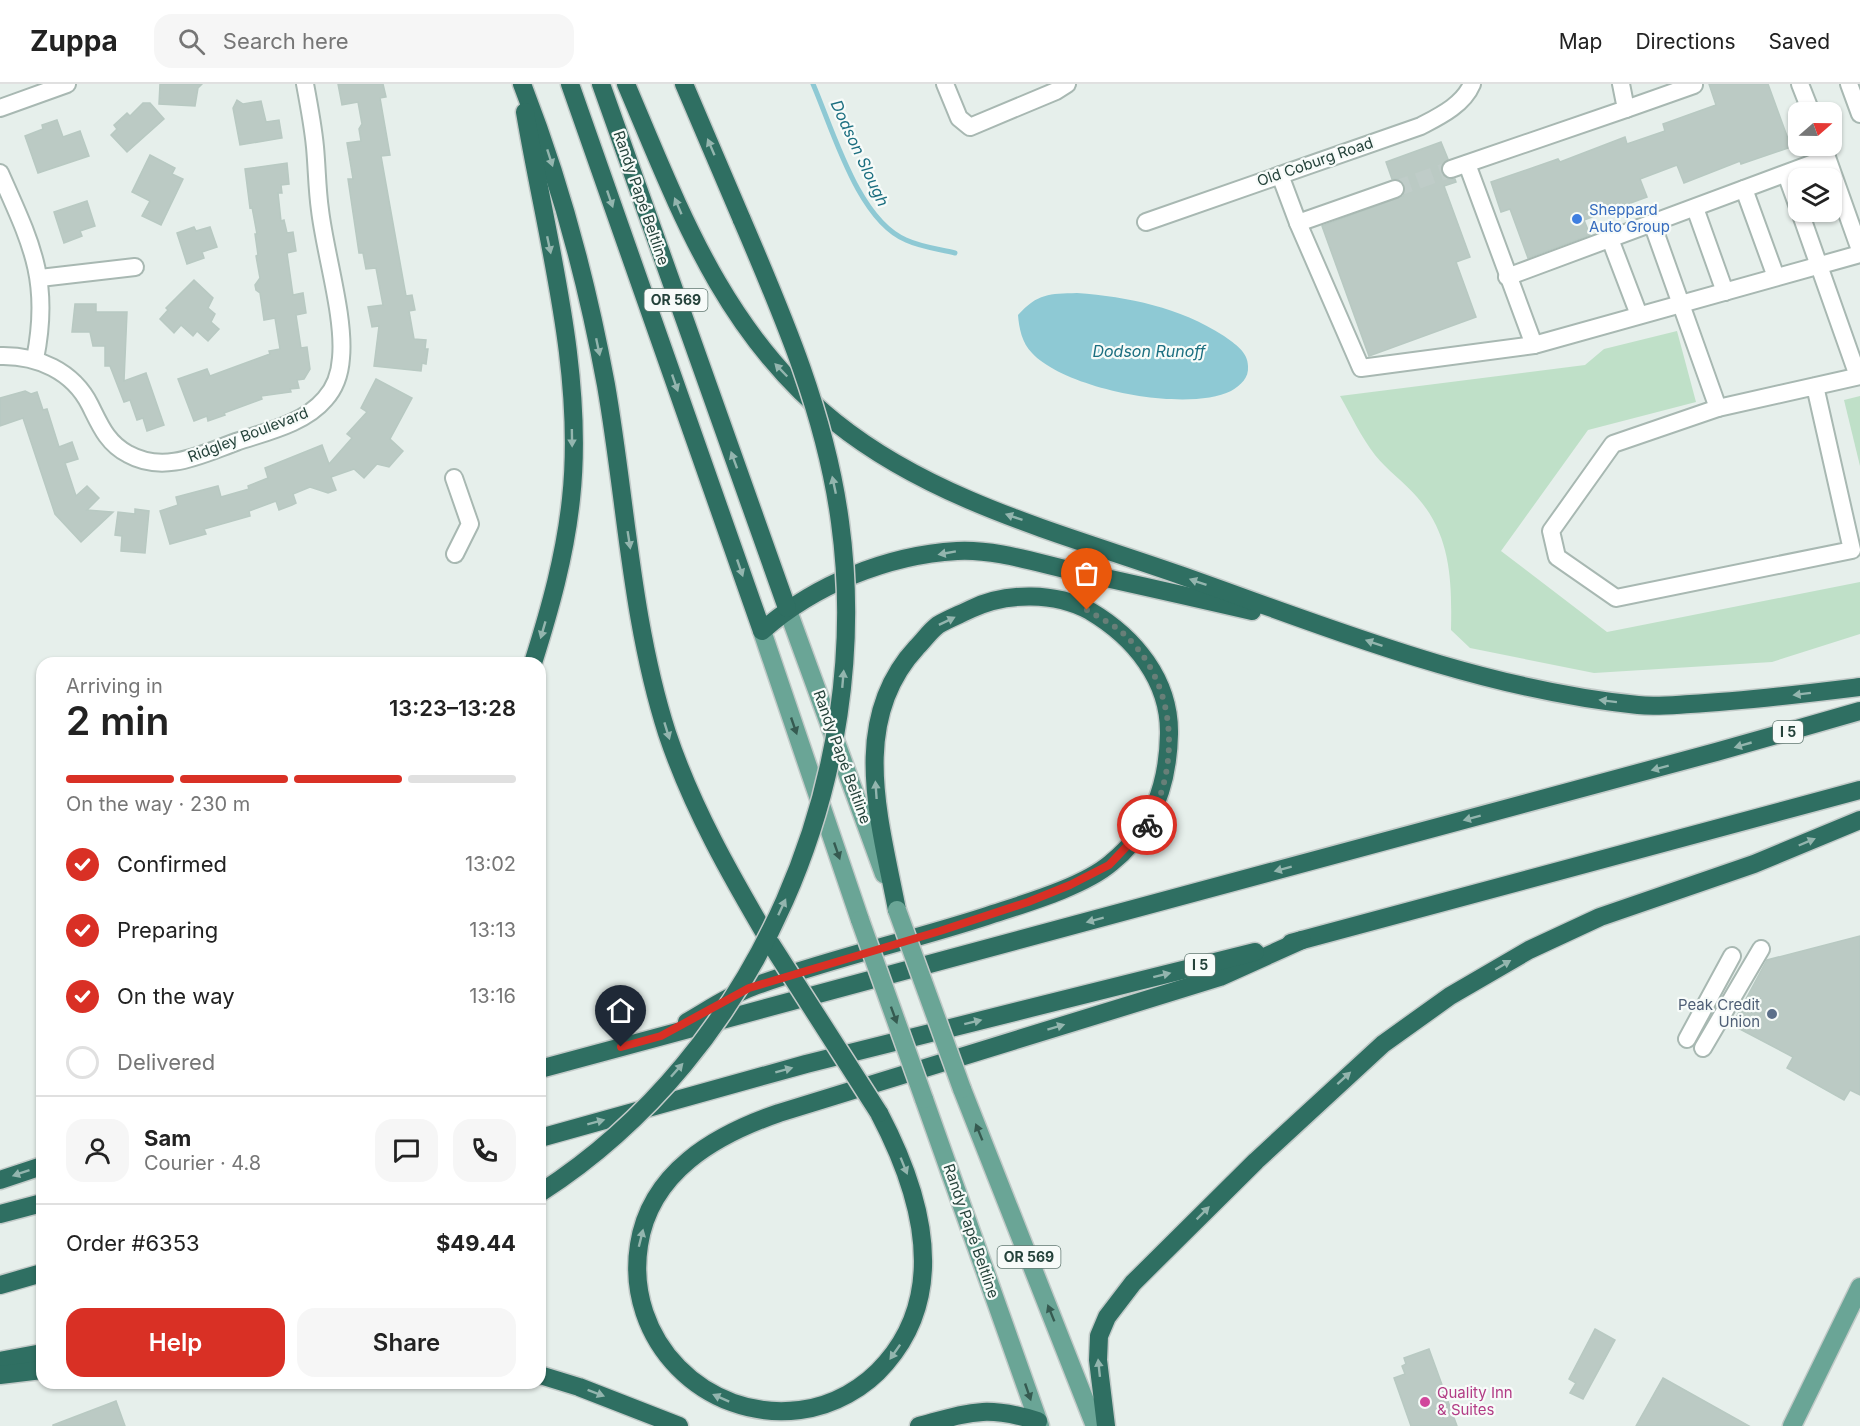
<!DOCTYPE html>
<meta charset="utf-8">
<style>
:root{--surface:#fff;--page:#f6f6f6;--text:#222;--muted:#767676;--line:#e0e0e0;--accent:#d93025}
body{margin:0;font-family:Inter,sans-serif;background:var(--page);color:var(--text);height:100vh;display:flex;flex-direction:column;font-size:22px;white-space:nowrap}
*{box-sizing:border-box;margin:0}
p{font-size:20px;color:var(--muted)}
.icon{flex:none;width:33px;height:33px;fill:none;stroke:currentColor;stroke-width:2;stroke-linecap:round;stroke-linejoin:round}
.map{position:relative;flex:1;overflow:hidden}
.sheet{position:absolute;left:36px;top:573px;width:510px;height:732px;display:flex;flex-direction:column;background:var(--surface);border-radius:18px;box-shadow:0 2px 4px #0004}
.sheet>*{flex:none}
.needle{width:39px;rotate:70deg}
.tools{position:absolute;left:1788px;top:18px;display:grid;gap:12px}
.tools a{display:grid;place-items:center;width:54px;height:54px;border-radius:12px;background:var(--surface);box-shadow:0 2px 4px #0004;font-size:30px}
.pin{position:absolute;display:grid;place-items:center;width:51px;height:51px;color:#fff;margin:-62px -26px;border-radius:50% 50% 50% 0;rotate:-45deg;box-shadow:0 0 6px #0007}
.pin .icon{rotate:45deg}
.courier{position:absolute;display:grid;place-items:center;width:60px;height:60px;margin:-30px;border:4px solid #d93025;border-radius:50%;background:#fff;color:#222;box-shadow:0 2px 8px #0007}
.head em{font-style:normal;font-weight:600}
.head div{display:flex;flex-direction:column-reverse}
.head{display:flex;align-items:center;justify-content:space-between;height:102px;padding:0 30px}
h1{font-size:39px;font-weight:600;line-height:45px}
.bar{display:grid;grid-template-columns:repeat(4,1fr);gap:9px 6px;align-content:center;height:72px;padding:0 30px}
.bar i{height:8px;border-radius:4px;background:var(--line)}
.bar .active{background:var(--accent)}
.bar p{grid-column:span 4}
.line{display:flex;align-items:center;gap:15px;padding:0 30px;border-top:2px solid var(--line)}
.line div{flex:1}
.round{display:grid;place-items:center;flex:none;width:63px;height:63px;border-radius:18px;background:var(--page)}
ol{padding:0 30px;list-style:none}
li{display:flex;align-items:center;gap:18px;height:66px}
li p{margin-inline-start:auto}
li .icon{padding:6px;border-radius:50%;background:var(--accent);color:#fff;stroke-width:4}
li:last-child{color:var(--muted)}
li i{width:33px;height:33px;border:3px solid var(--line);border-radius:50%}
.cta{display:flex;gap:12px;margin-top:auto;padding:12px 30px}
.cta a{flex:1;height:69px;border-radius:18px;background:var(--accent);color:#fff;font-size:24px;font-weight:600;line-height:69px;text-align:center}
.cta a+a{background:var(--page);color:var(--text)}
header{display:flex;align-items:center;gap:36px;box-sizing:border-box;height:84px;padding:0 30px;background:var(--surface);border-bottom:2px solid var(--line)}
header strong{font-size:28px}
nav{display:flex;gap:33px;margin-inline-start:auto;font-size:21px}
.search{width:420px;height:54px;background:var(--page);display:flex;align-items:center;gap:15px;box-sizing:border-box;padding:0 21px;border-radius:18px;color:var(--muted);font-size:22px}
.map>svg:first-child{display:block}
.green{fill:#bfe0c8}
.water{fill:#8ec9d4}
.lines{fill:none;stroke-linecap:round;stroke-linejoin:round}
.stream{stroke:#8ec9d4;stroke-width:5}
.building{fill:#bbcac4;stroke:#b8c9c2;stroke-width:1.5}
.minor-tunnel{stroke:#bfccc8;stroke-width:16;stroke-dasharray:16 8;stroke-linecap:butt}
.minor-casing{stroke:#a8b8b2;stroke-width:20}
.major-casing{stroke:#c2cac8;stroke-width:21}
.highway-casing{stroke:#c2cac8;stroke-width:21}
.minor{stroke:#fff;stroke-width:16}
.major{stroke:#6aa596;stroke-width:18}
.highway{stroke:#2f6f62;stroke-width:18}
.major-bridge-casing{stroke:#c2cac8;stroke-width:21;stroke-linecap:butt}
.highway-bridge-casing{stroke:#c2cac8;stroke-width:21;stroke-linecap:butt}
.major-bridge{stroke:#6aa596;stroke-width:18}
.highway-bridge{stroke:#2f6f62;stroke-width:18}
.oneway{fill:#93b5ae}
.oneway2{fill:#365b51}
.done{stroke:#687f78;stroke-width:6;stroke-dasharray:0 10.8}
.route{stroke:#d93025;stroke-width:8}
.shop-dot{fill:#3f7fe0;stroke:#f7fbf9;stroke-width:2}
.service-dot{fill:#5c6f8a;stroke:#f7fbf9;stroke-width:2}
.hotel-dot{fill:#d1479c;stroke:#f7fbf9;stroke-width:2}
.labels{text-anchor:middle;stroke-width:4.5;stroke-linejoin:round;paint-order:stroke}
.shield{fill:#f7fbf9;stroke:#637a73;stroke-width:1.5}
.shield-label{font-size:14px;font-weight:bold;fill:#24423a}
.street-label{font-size:15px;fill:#24423a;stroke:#f7fbf9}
.shop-label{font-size:15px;fill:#366cbe;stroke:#f7fbf9;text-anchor:start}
.service-label{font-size:15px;fill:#4e5e75;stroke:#f7fbf9;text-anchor:end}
.hotel-label{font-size:15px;fill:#b23c85;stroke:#f7fbf9;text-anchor:start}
.water-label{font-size:16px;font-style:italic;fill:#1c6f80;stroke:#f7fbf9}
</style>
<header>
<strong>Zuppa</strong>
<div class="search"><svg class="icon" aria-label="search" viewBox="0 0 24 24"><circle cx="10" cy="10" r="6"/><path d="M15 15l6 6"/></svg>Search here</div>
<nav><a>Map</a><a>Directions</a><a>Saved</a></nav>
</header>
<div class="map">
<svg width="1860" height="1342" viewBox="0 0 1860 1342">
<rect width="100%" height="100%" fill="#e6efeb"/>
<g class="green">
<path d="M 1677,247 L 1696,318 L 1588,346 L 1501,467 L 1607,548 L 1860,498 L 1860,550 L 1772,578 L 1594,589 L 1470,564 L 1451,546 C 1452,497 1451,451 1417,413 C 1404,398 1387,386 1375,371 C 1361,353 1351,331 1340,312 L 1585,281 L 1604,265 Z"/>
<polygon points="1860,312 1860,382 1844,316"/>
</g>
<path class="water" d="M 1077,209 C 1129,213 1179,223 1224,252 C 1235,260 1248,268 1248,282 C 1249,294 1241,301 1231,307 C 1186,329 1065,305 1032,269 C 1022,259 1019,244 1018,231 C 1038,209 1049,210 1077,209 Z"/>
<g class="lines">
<path class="stream" d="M 813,0 C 833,46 858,136 906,156 C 921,163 939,165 955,169"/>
</g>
<g class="building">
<polygon points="160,0 202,0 198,4 195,22 159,20"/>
<polygon points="338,0 383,0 386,13 380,14 390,71 381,72 406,212 412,211 415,226 409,227 414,255 426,256 425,265 428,265 426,280 422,279 421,287 374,282 379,242 372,243 368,223 383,221 376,184 366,185 363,169 359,169 348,95 353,95 347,59 361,57 359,45 362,40 358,18 342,21"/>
<polygon points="1709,0 1768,0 1791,63 1741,80 1740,77 1684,99 1677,81 1640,95 1647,113 1584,136 1590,151 1528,174 1510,125 1501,128 1491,98 1558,75 1560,78 1625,53 1627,60 1665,47 1663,40 1716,21"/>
<polygon points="237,16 243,20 261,17 266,38 279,36 282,54 240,61 233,24"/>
<polygon points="143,19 150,19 164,35 127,68 111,51 117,45 114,41 127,29 130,32"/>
<polygon points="57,36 63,53 80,47 89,72 38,89 25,52 43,45 42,41"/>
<polygon points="1441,58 1448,75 1441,82 1441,89 1448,95 1455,95 1456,98 1444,102 1470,173 1456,178 1476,233 1369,272 1322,142 1403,112 1405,101 1398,95 1392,95 1386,78"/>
<polygon points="150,71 175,84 172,90 183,95 161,141 142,132 150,117 132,108"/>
<polygon points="287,79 289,100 281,101 282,109 278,109 281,137 284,136 287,149 293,148 296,167 287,169 293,211 303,209 306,229 296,231 301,264 307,263 310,285 304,295 297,296 299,304 290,305 291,308 261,312 262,315 224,329 225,331 208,337 207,332 194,337 178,295 207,285 210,292 270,270 269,267 280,265 275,234 264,236 260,209 256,206 255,201 260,194 256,172 258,171 255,150 257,150 252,123 250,124 245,85"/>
<polygon points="87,117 95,142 80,147 82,152 64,159 54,128"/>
<polygon points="194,143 196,147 210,143 217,163 202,168 204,174 187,180 177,149"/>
<polygon points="194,196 213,214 208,224 215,230 211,238 219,245 208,257 197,247 193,252 181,241 174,249 160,235 168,226 166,224"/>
<polygon points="75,220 96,220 96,228 127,228 124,297 146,289 164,341 147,347 143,334 137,336 130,316 124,318 110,282 105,282 105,262 93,262 90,248 72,248"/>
<polygon points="376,295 412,314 390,355 403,367 389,383 377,380 364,394 354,385 331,393 336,406 328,409 310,403 293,410 296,419 292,421 279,426 276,417 249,427 250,432 204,445 206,450 170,460 160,427 178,421 176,413 218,402 221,413 249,405 248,402 268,394 265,384 322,361 329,380 352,354 347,350 367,328 361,324"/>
<polygon points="25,307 31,310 37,308 43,326 47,325 59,363 72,358 78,375 65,379 76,412 87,402 99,414 87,426 113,428 81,458 55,430 23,334 0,342 0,314"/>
<polygon points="135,425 149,427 145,469 121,467 122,452 115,451 118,428 135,430"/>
<polygon points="1860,852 1860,1011 1850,1006 1844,1016 1787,984 1793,973 1732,941 1767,876"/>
<polygon points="1595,1245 1615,1256 1583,1315 1570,1309 1576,1299 1569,1295"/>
<polygon points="1429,1265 1457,1342 1411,1342 1394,1294 1405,1290 1402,1282 1406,1280 1404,1274"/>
<polygon points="1663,1294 1749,1342 1636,1342"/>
<polygon points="116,1317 125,1342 53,1342 53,1341"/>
</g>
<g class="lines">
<polyline class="minor-tunnel" points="1395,105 1451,85"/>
<g class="minor-casing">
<g id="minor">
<polyline points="945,0 959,34 970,43 1056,7 1067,0"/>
<polyline points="1800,0 1811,28"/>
<polyline points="1849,0 1860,30"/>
<polyline points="0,24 67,0"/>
<polyline points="1626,25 1694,1"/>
<polyline points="1823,62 1860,166"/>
<polyline points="1467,80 1534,261"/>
<polyline points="1451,85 1626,25 1621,0"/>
<path d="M 0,89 C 31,159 51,196 35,275"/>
<polyline points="1786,90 1798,123"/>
<polyline points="1280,91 1298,139 1395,105"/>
<polyline points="1744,105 1776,193"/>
<polyline points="1695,124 1725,208"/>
<polyline points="1800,128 1858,292"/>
<path d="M 1146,138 L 1421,42 C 1440,32 1463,21 1472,0"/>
<polyline points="1298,139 1361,284 1534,261 1860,170"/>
<polyline points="1652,139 1718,324"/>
<polyline points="1610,155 1639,231"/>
<polyline points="1507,193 1827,74"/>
<polyline points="40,194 135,183"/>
<path d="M 0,272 C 37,271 73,287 90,321 C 100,341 107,359 128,370 C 164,390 200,371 236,358 C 265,348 304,340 325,315 C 335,304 340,289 341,274 C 345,233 325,169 320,126 C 317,105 317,84 315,63 C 313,42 309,21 305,0"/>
<polyline points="1815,302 1852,466 1616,514 1557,473 1551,447 1613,360 1718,324 1860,292"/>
<polyline points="454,394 470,440 455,470"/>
<polyline points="1687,955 1732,872"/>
<polyline points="1703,964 1761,865"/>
</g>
</g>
<g class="major-casing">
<g id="major">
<polyline points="787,524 884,790"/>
<polyline points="762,547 860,836"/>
<polyline points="962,1005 1095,1342"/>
<polyline points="924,1015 1040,1342"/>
<polyline points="1792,1342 1860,1203"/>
</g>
</g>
<g class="highway-casing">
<g id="highway">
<path d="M 522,0 C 560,97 587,198 606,301 C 626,416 631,537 667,649 C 692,724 731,792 771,860"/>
<path d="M 570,0 L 762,547 C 814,501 887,471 957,467 C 994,465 1034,478 1069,486 C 1130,499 1191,513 1252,527"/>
<polyline points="601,0 787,524"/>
<path d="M 626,0 C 680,127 723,248 835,338 C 933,417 1063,450 1180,491 C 1330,544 1479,605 1638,621 C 1655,623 1673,621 1690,620 C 1747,617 1803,610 1860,603"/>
<polyline points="684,0 742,136"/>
<path d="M 525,28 C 546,153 585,288 571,415 C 565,472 550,525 533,579"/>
<polyline points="1291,859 1860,706"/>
<path d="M 687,938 C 708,926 730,911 752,903 C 829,875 910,857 987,832 C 1023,820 1083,803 1111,779 C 1152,746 1168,702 1169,650 C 1170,596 1134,553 1090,527 C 1056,508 1006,508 971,525 C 961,530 948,535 938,541 C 930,547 924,556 917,563 C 848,637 880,737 897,826"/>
<polyline points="540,985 1716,668 1860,627"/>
<path d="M 879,1029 C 920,1107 950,1205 886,1279 C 865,1304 833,1322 800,1326 C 705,1338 624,1256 639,1161 C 650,1088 715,1051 779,1029 L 1220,893 L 1302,856"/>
<polyline points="540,1054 806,980 1255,868"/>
<polyline points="0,1096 42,1082"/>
<polyline points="0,1130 42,1119"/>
<polyline points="0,1201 42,1189"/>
<polyline points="0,1277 42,1269"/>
<polyline points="0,1291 42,1286"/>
<polyline points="540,1291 579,1303 679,1342"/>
<path d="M 919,1342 C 971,1328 985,1321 1038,1337"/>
<polyline points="1106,1342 1098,1276 1099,1252 1107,1233 1133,1199 1256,1077 1383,960 1450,912 1529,866 1600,833 1754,780 1860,736"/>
</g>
</g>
<use href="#minor" class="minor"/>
<use href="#major" class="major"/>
<use href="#highway" class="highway"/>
<g class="major-bridge-casing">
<g id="major-bridge">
<polyline points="897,826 962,1005"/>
<polyline points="860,836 924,1015"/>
</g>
</g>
<g class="highway-bridge-casing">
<g id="highway-bridge">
<polyline points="771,860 879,1029"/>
<path d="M 540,1109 C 758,969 875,692 840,438 C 826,332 784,234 742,136"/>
</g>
</g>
<use href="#major-bridge" class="major-bridge"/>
<use href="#highway-bridge" class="highway-bridge"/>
</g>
<defs><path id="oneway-solid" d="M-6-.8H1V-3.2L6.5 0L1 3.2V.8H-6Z" transform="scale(1.5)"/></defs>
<g class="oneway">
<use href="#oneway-solid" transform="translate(711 63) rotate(-113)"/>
<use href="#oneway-solid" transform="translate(550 74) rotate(72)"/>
<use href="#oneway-solid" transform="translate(610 115) rotate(71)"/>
<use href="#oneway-solid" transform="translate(678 122) rotate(-113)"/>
<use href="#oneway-solid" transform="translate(549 161) rotate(78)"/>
<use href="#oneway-solid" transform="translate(598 263) rotate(78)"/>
<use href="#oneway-solid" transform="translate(781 286) rotate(-134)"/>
<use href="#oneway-solid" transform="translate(675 299) rotate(71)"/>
<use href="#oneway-solid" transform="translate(572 354) rotate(89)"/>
<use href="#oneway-solid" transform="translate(734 376) rotate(-110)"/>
<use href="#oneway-solid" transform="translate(834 401) rotate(-102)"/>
<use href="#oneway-solid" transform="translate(1014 433) rotate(-161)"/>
<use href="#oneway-solid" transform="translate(629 456) rotate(81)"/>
<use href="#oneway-solid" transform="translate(947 469) rotate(170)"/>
<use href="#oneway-solid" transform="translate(740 484) rotate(71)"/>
<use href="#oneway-solid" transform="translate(1198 498) rotate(-161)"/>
<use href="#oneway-solid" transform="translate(947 537) rotate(-26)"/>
<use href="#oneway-solid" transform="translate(543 546) rotate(106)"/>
<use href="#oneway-solid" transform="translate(1374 559) rotate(-161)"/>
<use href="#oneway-solid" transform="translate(843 595) rotate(-85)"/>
<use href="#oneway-solid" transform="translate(1802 610) rotate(173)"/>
<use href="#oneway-solid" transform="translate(1608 617) rotate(-173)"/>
<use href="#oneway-solid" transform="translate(667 647) rotate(73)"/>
<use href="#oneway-solid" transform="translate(1743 661) rotate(164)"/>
<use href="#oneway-solid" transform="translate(1660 684) rotate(165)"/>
<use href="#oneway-solid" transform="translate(876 706) rotate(-94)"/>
<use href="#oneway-solid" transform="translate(1472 734) rotate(165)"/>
<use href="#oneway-solid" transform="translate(1807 758) rotate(-23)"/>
<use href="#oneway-solid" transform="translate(1283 785) rotate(165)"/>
<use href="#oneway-solid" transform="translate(782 823) rotate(-65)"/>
<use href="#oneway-solid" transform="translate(1095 836) rotate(165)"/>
<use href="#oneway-solid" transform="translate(1503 881) rotate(-31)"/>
<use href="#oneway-solid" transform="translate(1162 891) rotate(-14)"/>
<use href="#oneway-solid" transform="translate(973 938) rotate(-14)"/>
<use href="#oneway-solid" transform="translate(1056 943) rotate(-17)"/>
<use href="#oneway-solid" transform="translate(677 986) rotate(-48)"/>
<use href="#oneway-solid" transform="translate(784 986) rotate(-15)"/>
<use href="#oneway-solid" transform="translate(1344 994) rotate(-42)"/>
<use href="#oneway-solid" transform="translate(596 1038) rotate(-15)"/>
<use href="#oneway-solid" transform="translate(904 1082) rotate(68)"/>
<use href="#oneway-solid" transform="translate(21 1089) rotate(161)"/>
<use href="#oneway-solid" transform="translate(1203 1129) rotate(-45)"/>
<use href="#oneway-solid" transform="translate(641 1154) rotate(-76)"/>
<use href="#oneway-solid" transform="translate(895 1268) rotate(125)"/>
<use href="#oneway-solid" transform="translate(1099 1284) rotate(-96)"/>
<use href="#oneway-solid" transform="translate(596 1309) rotate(21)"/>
<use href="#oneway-solid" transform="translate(721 1314) rotate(-156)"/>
</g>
<g class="oneway2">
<use href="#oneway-solid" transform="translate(794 642) rotate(71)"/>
<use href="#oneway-solid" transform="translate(837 767) rotate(71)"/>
<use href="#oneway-solid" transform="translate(894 931) rotate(70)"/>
<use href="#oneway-solid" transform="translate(979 1048) rotate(-112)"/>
<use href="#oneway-solid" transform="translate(1051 1229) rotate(-112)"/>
<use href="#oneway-solid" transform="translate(1028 1308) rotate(71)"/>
</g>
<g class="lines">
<path class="done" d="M 1087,526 C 1100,534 1115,541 1125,551 C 1177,600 1181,682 1147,741"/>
<polyline class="route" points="621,963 661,952 749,904 940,847 1028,818 1070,801 1109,781 1147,741"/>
</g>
<circle class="shop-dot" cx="1577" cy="135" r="6"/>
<circle class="service-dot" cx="1772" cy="930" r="6"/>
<circle class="hotel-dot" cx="1425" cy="1318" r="6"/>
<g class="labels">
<g class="shield">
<rect x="644.5" y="205" width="63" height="22" rx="4.5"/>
<rect x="1773" y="637" width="30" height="22" rx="4.5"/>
<rect x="1185" y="870" width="30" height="22" rx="4.5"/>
<rect x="997.5" y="1162" width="63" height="22" rx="4.5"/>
</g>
<g class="shield-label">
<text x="676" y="221">OR 569</text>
<text x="1788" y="653">I 5</text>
<text x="1200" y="886">I 5</text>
<text x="1029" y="1178">OR 569</text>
</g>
<g class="street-label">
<text transform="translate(1315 78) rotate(-19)" y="5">Old Coburg Road</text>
<text transform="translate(641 114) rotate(71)" y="5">Randy Papé Beltline</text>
<text transform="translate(248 351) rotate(-21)" y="5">Ridgley Boulevard</text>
<text transform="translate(842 673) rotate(70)" y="5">Randy Papé Beltline</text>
<text transform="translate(971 1147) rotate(71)" y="5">Randy Papé Beltline</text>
</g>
<g class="shop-label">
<text x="1589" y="131">Sheppard<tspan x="1589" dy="17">Auto Group</tspan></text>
</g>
<g class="service-label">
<text x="1760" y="926">Peak Credit<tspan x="1760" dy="17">Union</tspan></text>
</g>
<g class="hotel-label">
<text x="1437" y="1314">Quality Inn<tspan x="1437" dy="17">&amp; Suites</tspan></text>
</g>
<g class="water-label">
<text transform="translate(860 69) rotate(65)" y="6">Dodson Slough</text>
<text x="1149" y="273">Dodson Runoff</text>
</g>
</g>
</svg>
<div class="tools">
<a><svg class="needle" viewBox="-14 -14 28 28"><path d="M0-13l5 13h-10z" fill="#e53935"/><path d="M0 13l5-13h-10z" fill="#767676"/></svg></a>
<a><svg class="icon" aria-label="layers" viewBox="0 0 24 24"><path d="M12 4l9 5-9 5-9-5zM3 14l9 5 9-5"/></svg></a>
</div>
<div class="pin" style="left:1087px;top:526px;background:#ea580c"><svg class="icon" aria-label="bag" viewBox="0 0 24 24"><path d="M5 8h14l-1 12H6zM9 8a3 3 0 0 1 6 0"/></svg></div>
<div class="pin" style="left:621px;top:963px;background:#1f2937"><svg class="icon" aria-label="home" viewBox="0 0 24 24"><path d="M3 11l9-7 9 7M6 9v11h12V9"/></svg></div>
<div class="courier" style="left:1147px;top:741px"><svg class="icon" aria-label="bike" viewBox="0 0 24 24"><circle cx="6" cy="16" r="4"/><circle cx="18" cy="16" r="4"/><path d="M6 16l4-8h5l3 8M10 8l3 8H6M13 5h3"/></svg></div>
<section class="sheet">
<div class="head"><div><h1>2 min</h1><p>Arriving in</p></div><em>13:23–13:28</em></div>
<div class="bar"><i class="active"></i><i class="active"></i><i class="active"></i><i></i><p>On the way · 230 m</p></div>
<ol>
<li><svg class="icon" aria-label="check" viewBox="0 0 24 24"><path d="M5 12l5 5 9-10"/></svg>Confirmed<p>13:02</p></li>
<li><svg class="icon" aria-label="check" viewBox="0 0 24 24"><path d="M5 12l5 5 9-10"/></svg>Preparing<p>13:13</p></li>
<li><svg class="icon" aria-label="check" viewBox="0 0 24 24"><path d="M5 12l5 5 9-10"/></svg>On the way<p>13:16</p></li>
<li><i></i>Delivered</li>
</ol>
<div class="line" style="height:108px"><a class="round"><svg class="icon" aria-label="person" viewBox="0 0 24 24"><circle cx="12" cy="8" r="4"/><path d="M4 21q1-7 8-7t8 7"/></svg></a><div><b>Sam</b><p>Courier · 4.8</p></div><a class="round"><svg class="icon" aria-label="chat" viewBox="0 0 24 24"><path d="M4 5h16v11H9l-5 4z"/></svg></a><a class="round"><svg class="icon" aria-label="phone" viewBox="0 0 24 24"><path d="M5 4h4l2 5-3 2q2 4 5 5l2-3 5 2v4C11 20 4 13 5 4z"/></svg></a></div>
<div class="line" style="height:78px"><div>Order #6353</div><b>$49.44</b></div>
<div class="cta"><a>Help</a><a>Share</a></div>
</section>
</div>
